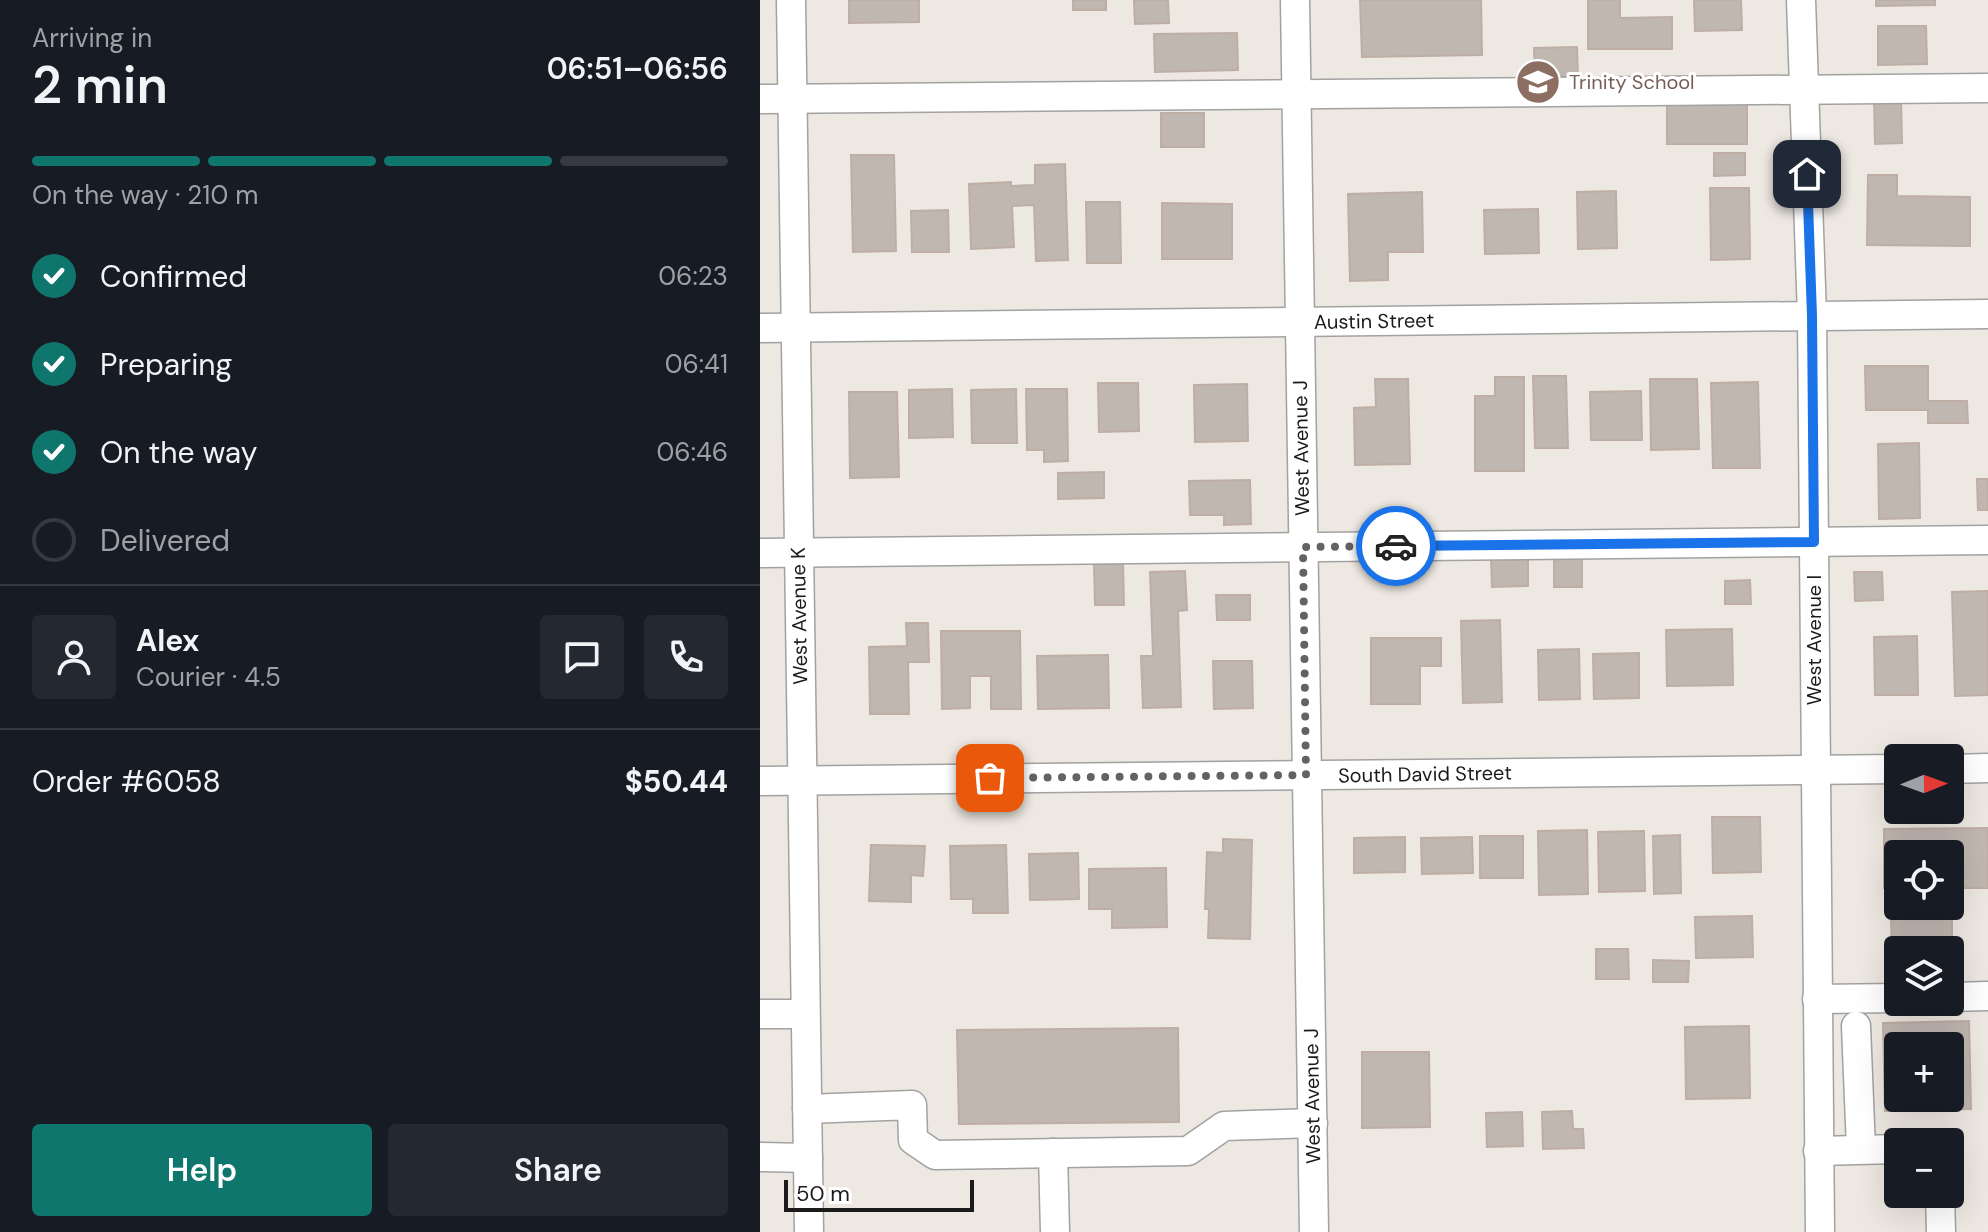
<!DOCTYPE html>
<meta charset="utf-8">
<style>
:root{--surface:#171b24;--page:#242831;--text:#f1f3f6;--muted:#9ea1a6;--line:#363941;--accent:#0f766e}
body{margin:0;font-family:"DM Sans",sans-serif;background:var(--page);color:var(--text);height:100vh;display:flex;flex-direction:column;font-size:30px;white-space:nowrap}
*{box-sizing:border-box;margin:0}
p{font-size:26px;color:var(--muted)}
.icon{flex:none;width:44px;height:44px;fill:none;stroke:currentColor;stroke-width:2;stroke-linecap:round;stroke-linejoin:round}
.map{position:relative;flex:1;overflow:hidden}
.drawer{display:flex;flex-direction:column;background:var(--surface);width:760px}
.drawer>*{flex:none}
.needle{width:52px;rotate:89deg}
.tools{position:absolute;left:1124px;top:744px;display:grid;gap:16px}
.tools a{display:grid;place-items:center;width:80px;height:80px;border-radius:8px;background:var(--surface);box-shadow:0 8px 32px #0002;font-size:40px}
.scale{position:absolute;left:24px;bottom:20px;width:190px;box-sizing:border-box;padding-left:8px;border:4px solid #1b1b1b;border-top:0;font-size:22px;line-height:28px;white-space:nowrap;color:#1b1b1b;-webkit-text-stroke:6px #fff;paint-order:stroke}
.pin{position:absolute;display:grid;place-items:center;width:68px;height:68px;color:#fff;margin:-34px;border-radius:16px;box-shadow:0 4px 12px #0006}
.courier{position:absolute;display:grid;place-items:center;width:80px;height:80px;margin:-40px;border:6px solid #1a73e8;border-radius:50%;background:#fff;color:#222;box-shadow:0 2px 10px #0007}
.overview em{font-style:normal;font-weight:600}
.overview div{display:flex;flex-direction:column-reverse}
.overview{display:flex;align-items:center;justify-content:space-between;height:136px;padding:0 32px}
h1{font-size:52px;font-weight:600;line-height:60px}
.bar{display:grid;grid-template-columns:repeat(4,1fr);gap:12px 8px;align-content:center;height:96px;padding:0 32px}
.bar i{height:10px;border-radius:6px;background:var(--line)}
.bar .active{background:var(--accent)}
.bar p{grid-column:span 4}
.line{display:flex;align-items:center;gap:20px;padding:0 32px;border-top:2px solid var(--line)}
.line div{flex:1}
.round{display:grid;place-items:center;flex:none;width:84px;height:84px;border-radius:8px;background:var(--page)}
ol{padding:0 32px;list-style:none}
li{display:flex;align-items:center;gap:24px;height:88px}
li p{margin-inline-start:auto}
li .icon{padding:8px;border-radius:50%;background:var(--accent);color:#fff;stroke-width:4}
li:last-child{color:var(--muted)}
li i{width:44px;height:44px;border:4px solid var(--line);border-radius:50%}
.primary-button{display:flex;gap:16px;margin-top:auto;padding:16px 32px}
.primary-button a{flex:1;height:92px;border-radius:8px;background:var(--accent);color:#fff;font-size:32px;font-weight:600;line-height:92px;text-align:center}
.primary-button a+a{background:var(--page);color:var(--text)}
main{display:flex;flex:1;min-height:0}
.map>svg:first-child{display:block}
.building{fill:#c1b7b1;stroke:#beaea4;stroke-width:2;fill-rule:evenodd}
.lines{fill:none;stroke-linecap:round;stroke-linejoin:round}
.minor-casing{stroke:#a2a2a2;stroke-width:31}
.minor{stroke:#fff;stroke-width:28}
.done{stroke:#646360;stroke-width:8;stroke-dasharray:0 14.4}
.route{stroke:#1a73e8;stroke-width:10}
.labels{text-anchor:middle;stroke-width:6;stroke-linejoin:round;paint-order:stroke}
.education-label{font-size:20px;fill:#785e54;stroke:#fff;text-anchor:start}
.street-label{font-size:20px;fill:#1b1b1b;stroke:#fff}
</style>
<main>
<section class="drawer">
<div class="overview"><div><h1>2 min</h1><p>Arriving in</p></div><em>06:51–06:56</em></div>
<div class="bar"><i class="active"></i><i class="active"></i><i class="active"></i><i></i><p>On the way · 210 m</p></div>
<ol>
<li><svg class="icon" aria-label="check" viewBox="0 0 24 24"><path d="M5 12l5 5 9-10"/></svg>Confirmed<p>06:23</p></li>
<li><svg class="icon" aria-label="check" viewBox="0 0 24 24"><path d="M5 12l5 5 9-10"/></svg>Preparing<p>06:41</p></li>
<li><svg class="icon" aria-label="check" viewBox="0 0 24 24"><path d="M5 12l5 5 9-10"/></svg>On the way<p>06:46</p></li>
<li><i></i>Delivered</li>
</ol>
<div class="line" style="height:144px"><a class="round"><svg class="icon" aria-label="person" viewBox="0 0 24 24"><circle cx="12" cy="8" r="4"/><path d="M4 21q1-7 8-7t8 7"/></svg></a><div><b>Alex</b><p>Courier · 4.5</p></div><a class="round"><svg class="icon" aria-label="chat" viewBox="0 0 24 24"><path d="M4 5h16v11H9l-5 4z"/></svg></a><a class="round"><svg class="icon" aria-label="phone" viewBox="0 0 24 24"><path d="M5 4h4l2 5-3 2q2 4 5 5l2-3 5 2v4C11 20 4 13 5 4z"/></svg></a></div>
<div class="line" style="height:104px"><div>Order #6058</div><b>$50.44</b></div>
<div class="primary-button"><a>Help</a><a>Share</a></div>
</section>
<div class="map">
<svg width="1228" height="1232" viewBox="0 0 1228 1232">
<rect width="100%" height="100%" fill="#ede8e1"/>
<g class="building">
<polygon points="89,0 159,0 159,22 89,23"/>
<rect x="313" y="0" width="33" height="10"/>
<polygon points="374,0 408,0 409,23 375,24"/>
<polygon points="600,0 721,0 722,55 602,57"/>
<polygon points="828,0 860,0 860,18 912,17 912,49 828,49"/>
<polygon points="934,0 981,0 982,30 935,31"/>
<polygon points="1116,0 1175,0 1175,5 1116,6"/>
<polygon points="1118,26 1166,26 1167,64 1118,65"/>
<polygon points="477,33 478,70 395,72 394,34"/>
<polygon points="817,47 818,77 775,78 774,48"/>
<polygon points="1114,98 1141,98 1142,143 1115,144"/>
<polygon points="987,102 987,144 907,144 907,103"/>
<rect x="401" y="113" width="43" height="34"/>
<polygon points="954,153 985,153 985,175 954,176"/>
<polygon points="91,155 134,155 136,251 93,252"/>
<polygon points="305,164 308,260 276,261 274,205 252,206 254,247 211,249 209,184 251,182 251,186 275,185 275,165"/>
<polygon points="1108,175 1137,175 1137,196 1210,197 1210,246 1107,245"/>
<polygon points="950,188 989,188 990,259 951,260"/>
<polygon points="856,191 857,248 818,249 817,192"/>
<polygon points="662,192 663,252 628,252 628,280 590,281 588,194"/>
<polygon points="326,202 360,202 361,263 327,263"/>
<polygon points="402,203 472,204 472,259 402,259"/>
<polygon points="778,209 779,253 725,254 724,210"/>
<polygon points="188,210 189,252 152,252 151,211"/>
<polygon points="1105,366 1168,366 1168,401 1207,401 1208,423 1168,423 1168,410 1106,410"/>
<polygon points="773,376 806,376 808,448 775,448"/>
<polygon points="735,377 764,377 764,471 715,471 715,396 735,396"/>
<polygon points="615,379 648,379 650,464 595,465 594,408 616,407"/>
<polygon points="890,379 937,379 939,449 891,450"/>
<polygon points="998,382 1000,468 953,468 951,383"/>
<polygon points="338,383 378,383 379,431 339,432"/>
<polygon points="487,384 488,441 435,442 434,385"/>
<polygon points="192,389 193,437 149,438 149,390"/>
<polygon points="256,389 257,443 212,443 211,390"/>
<polygon points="266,389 307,389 308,461 284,462 284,450 267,450"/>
<polygon points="881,391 882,440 831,440 830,392"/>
<polygon points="89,392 137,392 139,477 90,478"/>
<polygon points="1159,443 1160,518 1119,519 1118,444"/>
<polygon points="344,472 344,498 298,499 298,473"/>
<polygon points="1217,479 1228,479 1228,510 1218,510"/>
<polygon points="490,480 491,524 464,525 464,515 430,515 429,481"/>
<polygon points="731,557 768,557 768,586 732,587"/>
<rect x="794" y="559" width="28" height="28"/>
<polygon points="334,564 363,564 364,605 335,605"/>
<polygon points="425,571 427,610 418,611 421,707 383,708 381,656 393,656 390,572"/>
<polygon points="1094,572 1122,572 1123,600 1095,601"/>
<polygon points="990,580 991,604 965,604 965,581"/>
<polygon points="1228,591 1228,695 1195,696 1192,592"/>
<polygon points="456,595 490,595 490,620 457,620"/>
<polygon points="740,620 742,702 703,703 701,621"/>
<polygon points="146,623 168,623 169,662 148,662 149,714 110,714 109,647 147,646"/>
<polygon points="972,629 973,685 907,686 906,630"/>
<polygon points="181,631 260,631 261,709 231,709 231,676 210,676 210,708 182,709"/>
<polygon points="1157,636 1158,695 1115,695 1114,637"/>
<polygon points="611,638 681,638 681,666 660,666 660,704 611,704"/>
<polygon points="819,649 820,699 779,700 778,650"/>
<polygon points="879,653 879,698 834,699 833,654"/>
<polygon points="348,655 349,708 278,709 277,656"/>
<polygon points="453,661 492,661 493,708 454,709"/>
<polygon points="952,817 1000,817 1001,872 953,873"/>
<polygon points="1228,828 1228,888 1190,888 1190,854 1138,854 1138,888 1124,888 1124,829"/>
<polygon points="827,830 828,894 779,895 778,831"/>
<polygon points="884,831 885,891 839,892 838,832"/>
<polygon points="920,835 921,893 894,894 893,836"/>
<rect x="720" y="836" width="43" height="42"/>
<polygon points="645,837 645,872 594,873 594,838"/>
<polygon points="712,837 713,873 662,874 661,838"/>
<polygon points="463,839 492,840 490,939 448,938 449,909 445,909 447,852 463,853"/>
<polygon points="111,845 165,846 163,876 151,875 151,902 109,901"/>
<polygon points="246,845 248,913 213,913 213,899 191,899 190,846"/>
<polygon points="318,853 319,899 270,900 269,854"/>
<polygon points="406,868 407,927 352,928 352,909 329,909 329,869"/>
<polygon points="992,916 993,957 936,958 935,917"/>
<polygon points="1192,916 1192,957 1190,957 1190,950 1138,950 1138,958 1132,958 1131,917"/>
<polygon points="836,949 868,949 869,979 836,979"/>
<polygon points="893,960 929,961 928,982 893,982"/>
<path d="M 1209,1021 L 1211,1109 L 1125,1111 L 1123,1023 ZM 1138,1046 L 1190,1046 L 1190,1098 L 1138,1098 Z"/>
<polygon points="989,1026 990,1098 926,1099 925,1027"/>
<polygon points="418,1028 419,1122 199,1124 197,1030"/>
<polygon points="602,1052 669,1052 670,1127 602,1128"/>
<polygon points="812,1111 813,1129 823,1129 824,1148 783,1149 782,1112"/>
<polygon points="762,1112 763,1146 727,1147 726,1113"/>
</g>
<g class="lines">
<g class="minor-casing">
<g id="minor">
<polyline points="31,0 49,1232"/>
<polyline points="535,0 554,1232"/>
<polyline points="1041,0 1052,316 1060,1232"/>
<polyline points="0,99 1228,88"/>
<polyline points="0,328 1228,314"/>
<polyline points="0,553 1228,540"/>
<polyline points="1190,769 1228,768"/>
<polyline points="0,781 1138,769"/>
<polyline points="1190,997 1228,996"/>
<polyline points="1057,999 1138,998"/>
<polyline points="0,1014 45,1014"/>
<polyline points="1096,1026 1101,1149"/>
<polyline points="47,1109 152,1105 153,1140 175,1155 428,1151 464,1126 553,1123"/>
<polyline points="1058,1151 1138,1149"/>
<polyline points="293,1153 295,1232"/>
<polyline points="0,1157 48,1158"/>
<polyline points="1180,1194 1181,1232"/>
</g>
</g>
<use href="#minor" class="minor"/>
</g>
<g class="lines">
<polyline class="done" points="230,778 546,775 543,547 636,546"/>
<polyline class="route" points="636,546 1054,542 1052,316 1047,174"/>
</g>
<defs>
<g id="school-disc" transform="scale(2.3)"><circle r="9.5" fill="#8d6e63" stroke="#fff"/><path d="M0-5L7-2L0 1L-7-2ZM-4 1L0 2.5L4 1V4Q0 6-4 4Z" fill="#fff"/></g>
</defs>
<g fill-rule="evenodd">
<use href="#school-disc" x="778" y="82"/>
</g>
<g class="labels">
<g class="education-label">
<text x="809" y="89">Trinity School</text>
</g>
<g class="street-label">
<text transform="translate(614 321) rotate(-1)" y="7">Austin Street</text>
<text transform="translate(541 448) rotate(-91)" y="7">West Avenue J</text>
<text transform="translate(39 616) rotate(-91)" y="7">West Avenue K</text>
<text transform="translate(1054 640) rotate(-90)" y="7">West Avenue I</text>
<text transform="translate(665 774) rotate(-1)" y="7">South David Street</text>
<text transform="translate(552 1096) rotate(-91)" y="7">West Avenue J</text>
</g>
</g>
</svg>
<div class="tools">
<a><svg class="needle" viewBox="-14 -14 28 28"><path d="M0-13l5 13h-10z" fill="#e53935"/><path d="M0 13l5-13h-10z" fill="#9ea1a6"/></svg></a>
<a><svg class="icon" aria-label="locate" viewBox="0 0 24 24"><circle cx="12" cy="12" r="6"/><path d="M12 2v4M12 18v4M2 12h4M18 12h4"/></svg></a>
<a><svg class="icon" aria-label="layers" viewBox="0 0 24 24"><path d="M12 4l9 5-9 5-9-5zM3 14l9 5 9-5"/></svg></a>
<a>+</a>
<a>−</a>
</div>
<div class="scale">50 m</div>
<div class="pin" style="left:230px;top:778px;background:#ea580c"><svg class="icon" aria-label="bag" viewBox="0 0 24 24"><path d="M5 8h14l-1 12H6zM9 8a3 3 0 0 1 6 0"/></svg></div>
<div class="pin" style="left:1047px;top:174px;background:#1f2937"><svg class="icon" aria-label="home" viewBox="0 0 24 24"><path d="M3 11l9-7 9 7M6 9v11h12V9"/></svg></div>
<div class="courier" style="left:636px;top:546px"><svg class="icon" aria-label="car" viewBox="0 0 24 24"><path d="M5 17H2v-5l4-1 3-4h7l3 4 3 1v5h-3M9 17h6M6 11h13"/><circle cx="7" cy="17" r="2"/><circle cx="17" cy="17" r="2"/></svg></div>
</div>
</main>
